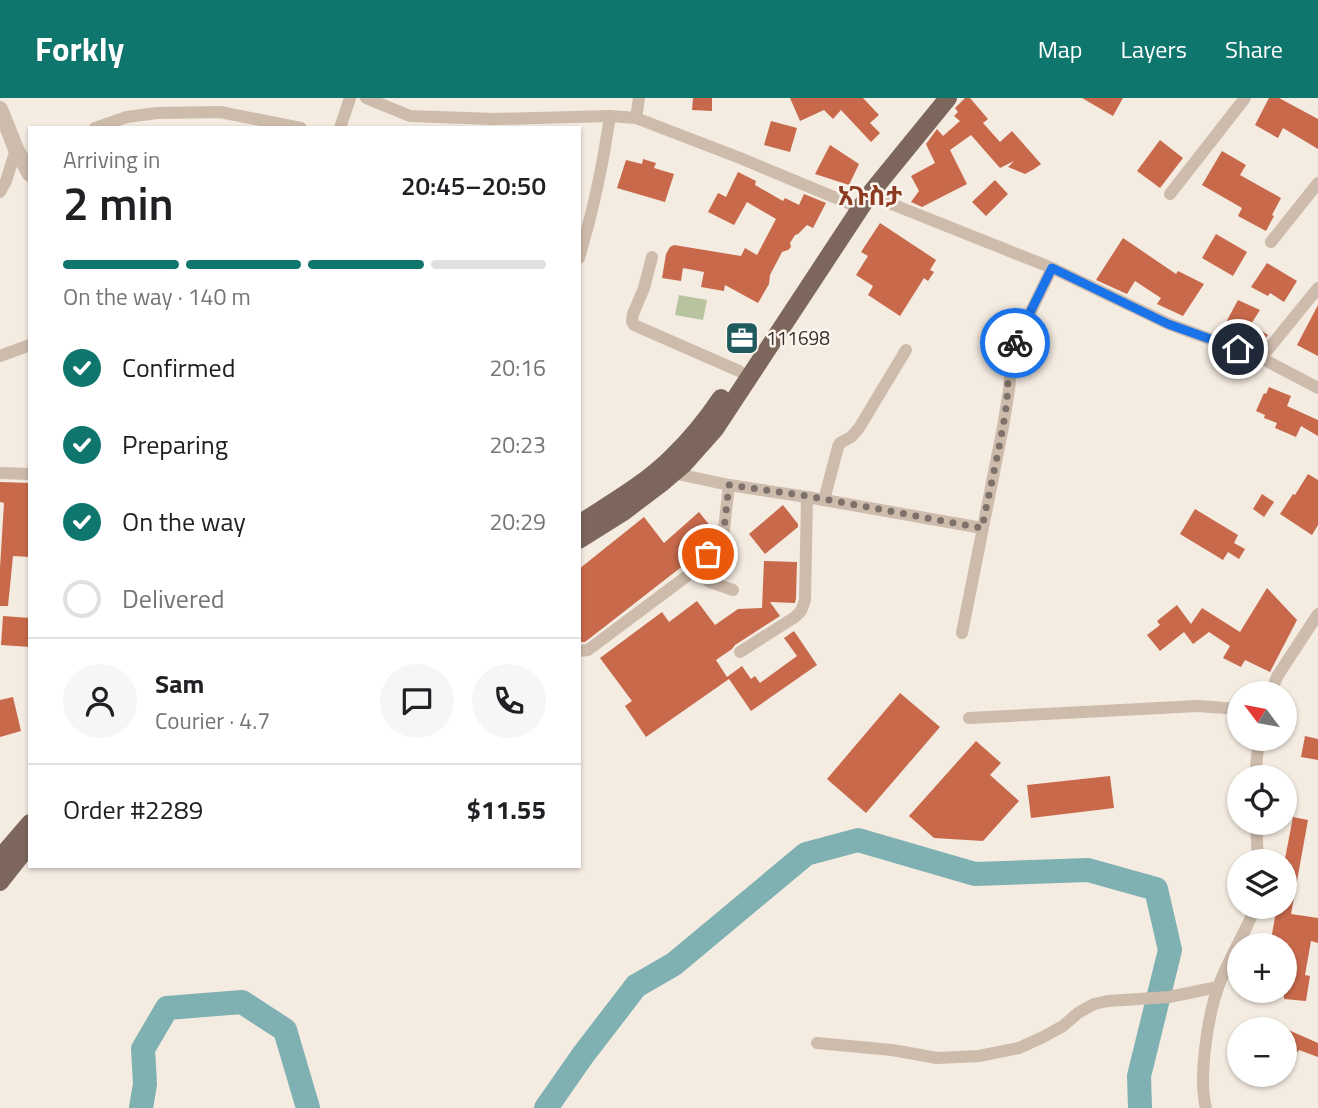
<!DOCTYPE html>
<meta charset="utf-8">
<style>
:root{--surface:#fff;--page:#f6f6f6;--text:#202124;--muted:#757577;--line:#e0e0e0;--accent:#0f766e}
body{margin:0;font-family:"Titillium Web","Noto Sans Ethiopic",sans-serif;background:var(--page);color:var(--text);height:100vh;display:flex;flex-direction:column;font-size:26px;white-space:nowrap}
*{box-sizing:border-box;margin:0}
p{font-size:23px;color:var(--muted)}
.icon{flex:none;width:38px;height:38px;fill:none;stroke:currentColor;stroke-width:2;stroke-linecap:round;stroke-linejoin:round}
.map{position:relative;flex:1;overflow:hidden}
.panel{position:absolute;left:28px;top:28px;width:553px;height:742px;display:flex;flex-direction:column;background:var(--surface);border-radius:0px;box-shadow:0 2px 5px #0004}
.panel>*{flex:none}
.needle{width:46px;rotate:302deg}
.tools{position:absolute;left:1227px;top:583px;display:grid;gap:14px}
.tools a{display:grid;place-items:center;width:70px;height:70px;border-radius:50%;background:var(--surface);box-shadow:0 2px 5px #0004;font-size:35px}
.pin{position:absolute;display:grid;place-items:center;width:60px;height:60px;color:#fff;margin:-30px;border:4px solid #fff;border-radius:50%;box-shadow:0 2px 7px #0007}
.courier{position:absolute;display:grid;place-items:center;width:70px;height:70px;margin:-35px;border:5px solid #1a73e8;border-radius:50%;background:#fff;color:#222;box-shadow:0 2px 9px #0007}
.overview em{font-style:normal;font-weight:600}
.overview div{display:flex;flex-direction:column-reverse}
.overview{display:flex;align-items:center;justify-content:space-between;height:119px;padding:0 35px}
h1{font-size:46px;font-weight:600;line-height:52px}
.bar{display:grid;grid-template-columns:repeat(4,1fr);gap:10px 7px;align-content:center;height:84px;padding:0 35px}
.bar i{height:9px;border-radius:5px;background:var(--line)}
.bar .current{background:var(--accent)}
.bar p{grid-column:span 4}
.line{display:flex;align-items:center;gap:18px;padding:0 35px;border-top:2px solid var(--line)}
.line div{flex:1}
.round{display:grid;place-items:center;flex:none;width:74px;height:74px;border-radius:37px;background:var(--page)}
ol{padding:0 35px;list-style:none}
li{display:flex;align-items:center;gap:21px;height:77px}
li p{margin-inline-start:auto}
li .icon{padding:7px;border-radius:50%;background:var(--accent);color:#fff;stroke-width:4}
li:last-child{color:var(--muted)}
li i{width:38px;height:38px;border:4px solid var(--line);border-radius:50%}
header{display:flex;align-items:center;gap:42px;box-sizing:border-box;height:98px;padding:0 35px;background:var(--accent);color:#fff}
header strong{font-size:33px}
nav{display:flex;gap:38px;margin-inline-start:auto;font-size:24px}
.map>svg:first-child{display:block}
.green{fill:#b8c4a0}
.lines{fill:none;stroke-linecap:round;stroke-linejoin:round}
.river{stroke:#7fb0b2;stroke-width:24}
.building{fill:#c8694b}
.minor{stroke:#cdbbac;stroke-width:12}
.tertiary{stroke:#cdbbac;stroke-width:16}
.primary{stroke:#7d675c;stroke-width:18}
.done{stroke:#7c716b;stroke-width:7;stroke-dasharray:0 12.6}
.route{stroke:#1a73e8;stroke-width:9}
.labels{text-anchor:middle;stroke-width:5;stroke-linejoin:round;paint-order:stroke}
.poi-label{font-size:19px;fill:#3b302b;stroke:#fbf5ee;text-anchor:start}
.district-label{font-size:26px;font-weight:bold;fill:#8c3b22;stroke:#fbf5ee}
</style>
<header>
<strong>Forkly</strong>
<nav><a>Map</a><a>Layers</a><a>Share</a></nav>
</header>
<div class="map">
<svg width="1318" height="1010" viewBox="0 0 1318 1010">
<rect width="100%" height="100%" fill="#f4ebe1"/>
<polygon class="green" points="679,197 707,202 703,222 675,217"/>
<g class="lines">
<g class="river">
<polyline points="141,1010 145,986 143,951 167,910 242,904 285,932 308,1010"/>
<polyline points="546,1010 583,957 636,888 674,866 806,756 858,742 975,776 1088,772 1156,791 1170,852 1139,978 1140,1010"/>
</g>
</g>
<g class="building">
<polygon points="693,0 712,0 712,13 692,12"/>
<polygon points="790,0 863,0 879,17 870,25 880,35 871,44 841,12 833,21 824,12 800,23"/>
<polygon points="965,0 970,0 988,21 983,25 1000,44 1012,33 1041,66 1034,71 1025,76 1008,69 1014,63 1000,70 971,37 950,52 967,86 922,109 911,104 919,93 911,78 935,65 926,46 937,31 943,38 960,23 954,18 958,14 955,10"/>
<polygon points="1082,0 1123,0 1113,18"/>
<polygon points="1269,0 1279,0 1318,21 1318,51 1283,30 1278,40 1255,27"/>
<polygon points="771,23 797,30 790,54 764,47"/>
<polygon points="1160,42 1183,60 1160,90 1137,73"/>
<polygon points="830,47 859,66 849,87 815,76"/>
<polygon points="1222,53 1246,67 1240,77 1281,100 1272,117 1274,118 1266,133 1238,118 1242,110 1202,87"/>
<polygon points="643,61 656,65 654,70 674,76 665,104 617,90 626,62 642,66"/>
<polygon points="738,74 756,83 755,87 783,103 785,100 799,107 804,96 826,105 813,130 807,127 798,136 795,137 790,145 791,149 788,152 782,154 770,177 769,186 758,205 725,187 724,193 701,189 704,174 683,170 681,183 662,180 666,156 670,149 674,147 741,158 745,150 757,157 776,121 747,104 734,127 708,114 718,95 726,99"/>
<polygon points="995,82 1008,96 986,118 972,104"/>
<polygon points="880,125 936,162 930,172 934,174 928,183 924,180 900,218 868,197 873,188 856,177 868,158 861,154"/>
<polygon points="1216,136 1247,154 1233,178 1202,160"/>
<polygon points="1123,140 1176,176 1178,173 1204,186 1183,218 1157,206 1161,200 1135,183 1127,196 1096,182"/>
<polygon points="1267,165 1297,183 1284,204 1270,195 1268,198 1251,189"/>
<polygon points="1238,202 1260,212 1251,226 1268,237 1258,250 1242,244 1244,240 1224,228"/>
<polygon points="1318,207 1318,258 1297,247"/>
<polygon points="1269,289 1291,298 1287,308 1318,322 1318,338 1301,328 1296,339 1275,330 1277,325 1264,320 1265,317 1256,313 1264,295 1266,296"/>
<polygon points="1308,376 1318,382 1318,427 1312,437 1280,416 1293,396 1295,397"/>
<polygon points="0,384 30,385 30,459 13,458 8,508 0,508 0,470 4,405 0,404"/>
<polygon points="1262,396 1274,404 1264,419 1253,411"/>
<polygon points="783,407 798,426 798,429 765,456 749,436"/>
<polygon points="1195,411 1238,437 1234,445 1245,451 1239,461 1228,454 1223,462 1180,436"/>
<polygon points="699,414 715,434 686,459 689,463 585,544 579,544 579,471 644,419 664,445"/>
<polygon points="764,463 797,464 796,500 795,505 770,504 780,518 735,547 732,551 716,562 727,579 742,568 751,581 755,578 760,585 797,558 784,540 794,533 817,567 751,613 729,581 646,639 625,608 632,603 600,560 662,514 669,524 697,503 715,527 738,511 762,510"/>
<polygon points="1267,490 1297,522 1270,574 1245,562 1241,569 1223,560 1230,548 1209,534 1193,546 1184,534 1160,553 1147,537 1160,527 1157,523 1177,507 1191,526 1202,510 1240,534"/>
<polygon points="3,518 30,520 30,549 1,547"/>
<polygon points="900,595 940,629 866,715 827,681"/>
<polygon points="13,599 21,633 0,639 0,602"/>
<polygon points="1305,638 1318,641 1318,662 1301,659"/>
<polygon points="976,643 1001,665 990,677 1019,703 983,743 934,740 909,718"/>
<polygon points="1110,678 1114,710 1031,720 1027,687"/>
<polygon points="1293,719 1308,722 1291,816 1318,820 1318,845 1311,843 1305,877 1310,878 1306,903 1284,901 1284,847 1270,847 1277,808 1284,808 1284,766"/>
<polygon points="1284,930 1318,945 1318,959 1299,952 1297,955 1284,949"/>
</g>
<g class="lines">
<g class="minor">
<polyline points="366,0 410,18 494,21 610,18 636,20 740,60 853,107"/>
<polyline points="636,20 639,0"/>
<polyline points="95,30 127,19 157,15 220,14 301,30"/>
<polyline points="340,30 350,0"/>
<polyline points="0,94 6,83 16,51"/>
<polyline points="1170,96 1245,0"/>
<polyline points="869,97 1052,170 1169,226 1261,260 1318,190"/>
<polyline points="1271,144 1318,85"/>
<polyline points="652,159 644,190 633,216 632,223 634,227 739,273"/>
<path d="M 579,160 C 593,114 603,66 610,18"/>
<polyline points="0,258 30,247"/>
<polyline points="1261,260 1318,290"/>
<polyline points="0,375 30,376"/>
<polyline points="673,375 729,387 807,399 982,430"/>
<polyline points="824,402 838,349 840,345 851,339 859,330 906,252"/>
<polyline points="693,473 710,484 733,492"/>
<polyline points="962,535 1003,329 1009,292 1013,250 1052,170"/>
<polyline points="579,553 588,552 687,478 723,440 729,387"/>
<polyline points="740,554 795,519 801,513 805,502 807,399"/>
<polyline points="1270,595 1278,577 1318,516"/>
<polyline points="969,620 1198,608 1239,611"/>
<polyline points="1255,679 1259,640"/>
<polyline points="1256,724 1258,763"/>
<polyline points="817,945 892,952 937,960 979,958 1019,950 1043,939 1063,928 1078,915 1094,906 1108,903 1169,899 1218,889"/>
<path d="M 1206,1010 C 1198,980 1208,916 1219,887 C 1229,860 1245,835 1256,808"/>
</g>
<polyline class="tertiary" points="0,11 16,51 30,76"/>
<g class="primary">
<path d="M 579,426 C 611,405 645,386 672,359 C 691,341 706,322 721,300"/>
<polyline points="579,442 622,415 663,384 683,367 715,331 869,97 948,0"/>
<polyline points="0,760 30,725"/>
<polyline points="0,784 30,746"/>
</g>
</g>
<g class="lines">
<path class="done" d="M 708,456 L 723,440 L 729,387 L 807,398 L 982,430 C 990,390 1000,350 1006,310 C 1009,290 1006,264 1015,245"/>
<polyline class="route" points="1015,245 1052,170 1168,226 1238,251"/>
</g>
<defs>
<g id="office-square" transform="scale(1.75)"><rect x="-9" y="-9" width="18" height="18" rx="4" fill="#1f5a5e" stroke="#fbf5ee"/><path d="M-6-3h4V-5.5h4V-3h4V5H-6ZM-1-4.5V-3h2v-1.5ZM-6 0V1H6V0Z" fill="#fff"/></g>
</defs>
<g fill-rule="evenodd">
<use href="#office-square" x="742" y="240"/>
</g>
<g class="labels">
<g class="poi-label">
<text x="766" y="247">111698</text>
</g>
<g class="district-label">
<text x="870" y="107">አጉስታ</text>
</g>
</g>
</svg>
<div class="tools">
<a><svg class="needle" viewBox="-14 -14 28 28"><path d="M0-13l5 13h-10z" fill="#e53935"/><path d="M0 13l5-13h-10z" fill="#757577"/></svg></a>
<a><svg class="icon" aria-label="locate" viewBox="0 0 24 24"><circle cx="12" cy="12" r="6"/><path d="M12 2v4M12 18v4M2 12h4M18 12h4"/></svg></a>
<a><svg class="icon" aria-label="layers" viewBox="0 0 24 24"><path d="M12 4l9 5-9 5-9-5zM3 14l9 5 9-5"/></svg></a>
<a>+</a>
<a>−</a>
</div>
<div class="pin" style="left:708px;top:456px;background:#ea580c"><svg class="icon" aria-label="bag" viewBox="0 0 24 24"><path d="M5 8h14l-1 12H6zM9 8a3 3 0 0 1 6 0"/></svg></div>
<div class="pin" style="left:1238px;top:251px;background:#1f2937"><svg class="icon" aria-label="home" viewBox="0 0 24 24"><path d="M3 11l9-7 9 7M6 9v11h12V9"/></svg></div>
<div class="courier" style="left:1015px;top:245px"><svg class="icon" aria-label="bike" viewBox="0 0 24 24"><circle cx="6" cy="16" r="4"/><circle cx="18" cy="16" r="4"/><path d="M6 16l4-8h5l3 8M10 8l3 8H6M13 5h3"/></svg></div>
<section class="panel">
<div class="overview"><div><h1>2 min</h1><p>Arriving in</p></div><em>20:45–20:50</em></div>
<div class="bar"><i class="current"></i><i class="current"></i><i class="current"></i><i></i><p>On the way · 140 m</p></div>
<ol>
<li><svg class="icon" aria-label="check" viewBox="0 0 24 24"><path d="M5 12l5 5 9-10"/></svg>Confirmed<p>20:16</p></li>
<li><svg class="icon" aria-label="check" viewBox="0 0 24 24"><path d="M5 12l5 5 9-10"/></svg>Preparing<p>20:23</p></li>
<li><svg class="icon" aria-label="check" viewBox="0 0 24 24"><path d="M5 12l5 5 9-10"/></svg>On the way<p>20:29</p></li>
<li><i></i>Delivered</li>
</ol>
<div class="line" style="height:126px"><a class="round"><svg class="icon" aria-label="person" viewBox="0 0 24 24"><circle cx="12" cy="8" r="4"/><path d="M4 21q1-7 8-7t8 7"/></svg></a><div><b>Sam</b><p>Courier · 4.7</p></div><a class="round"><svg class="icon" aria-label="chat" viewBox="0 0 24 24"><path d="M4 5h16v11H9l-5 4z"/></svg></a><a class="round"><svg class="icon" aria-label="phone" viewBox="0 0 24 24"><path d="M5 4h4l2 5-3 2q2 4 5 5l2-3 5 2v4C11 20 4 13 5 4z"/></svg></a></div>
<div class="line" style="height:91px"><div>Order #2289</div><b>$11.55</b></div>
</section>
</div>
